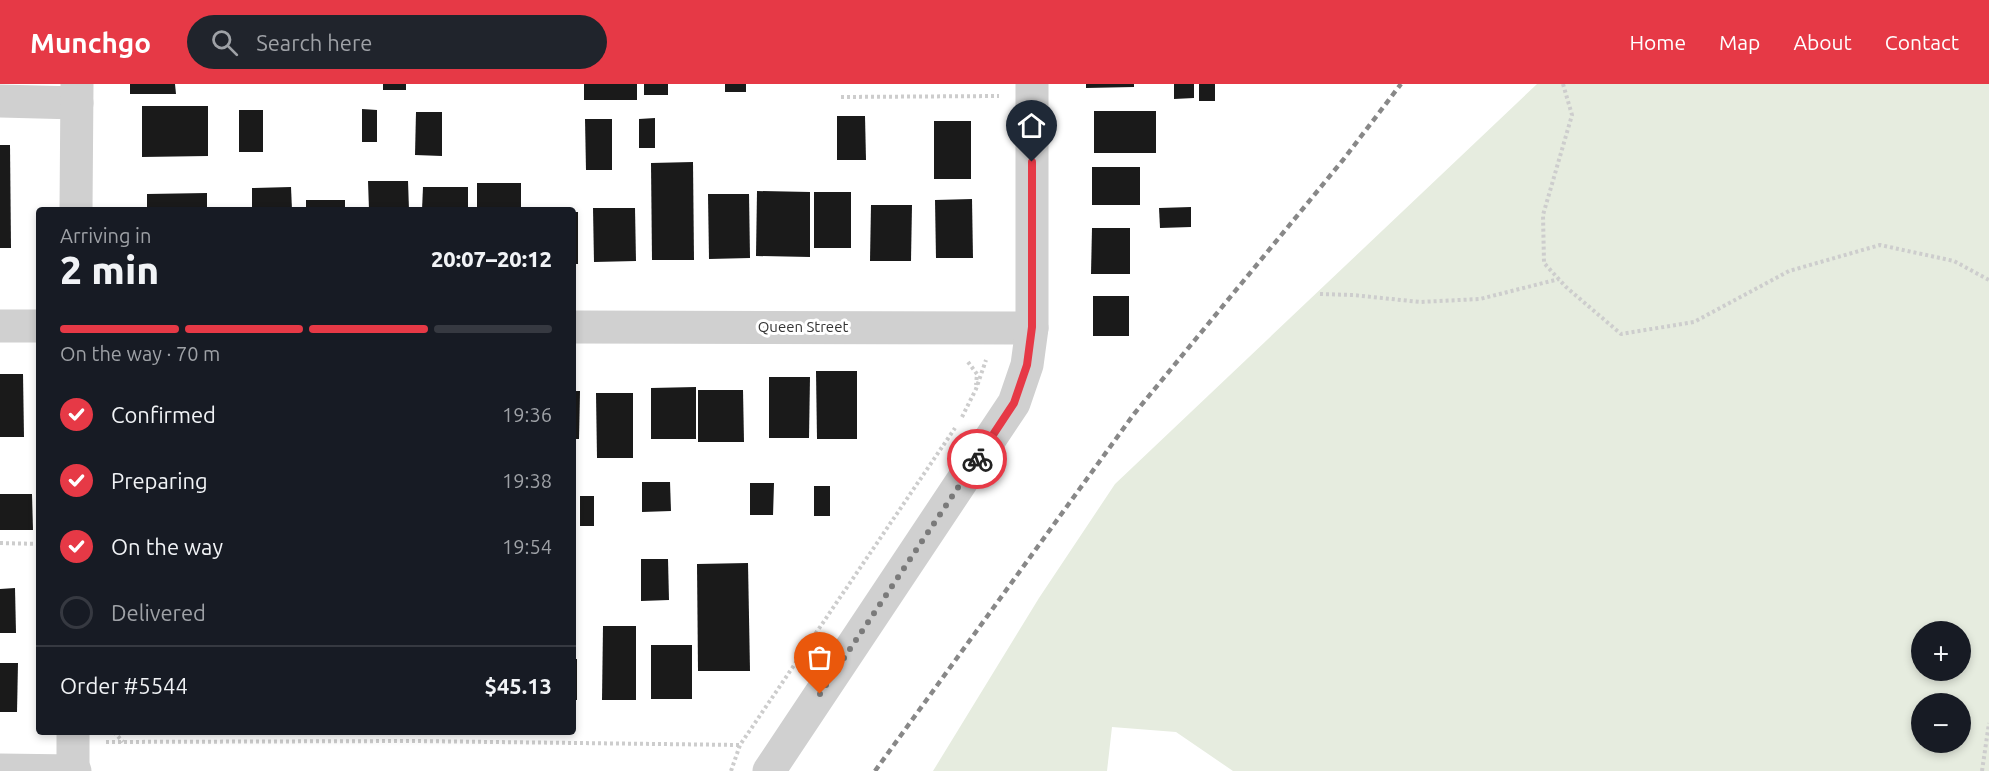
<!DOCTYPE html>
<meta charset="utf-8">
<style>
:root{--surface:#171b24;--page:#20242c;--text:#f1f3f6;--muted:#9ea1a6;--line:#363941;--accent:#e63946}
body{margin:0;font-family:Ubuntu,sans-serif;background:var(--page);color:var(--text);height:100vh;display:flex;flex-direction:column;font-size:22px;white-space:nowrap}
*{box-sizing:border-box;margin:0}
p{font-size:20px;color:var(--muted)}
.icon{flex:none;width:33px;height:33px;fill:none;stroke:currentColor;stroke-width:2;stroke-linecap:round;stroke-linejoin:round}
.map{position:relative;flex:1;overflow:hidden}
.details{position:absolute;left:36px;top:123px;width:540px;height:528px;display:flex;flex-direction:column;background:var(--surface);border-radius:6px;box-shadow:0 3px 9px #0003}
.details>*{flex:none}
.fabs{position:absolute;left:1911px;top:537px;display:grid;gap:12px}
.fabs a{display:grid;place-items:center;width:60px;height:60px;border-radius:50%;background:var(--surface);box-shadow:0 3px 9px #0003;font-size:30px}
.pin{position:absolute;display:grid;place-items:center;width:51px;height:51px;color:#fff;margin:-62px -26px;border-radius:50% 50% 50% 0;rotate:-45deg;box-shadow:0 0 6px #0007}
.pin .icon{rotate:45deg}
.courier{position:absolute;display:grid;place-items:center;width:60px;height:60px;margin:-30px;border:4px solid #e63946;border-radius:50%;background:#fff;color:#222;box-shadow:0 2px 8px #0007}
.summary em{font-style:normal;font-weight:800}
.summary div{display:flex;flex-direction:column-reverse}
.summary{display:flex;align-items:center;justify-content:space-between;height:102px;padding:0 24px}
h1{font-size:39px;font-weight:800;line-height:45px}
.bar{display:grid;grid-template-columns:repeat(4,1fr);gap:9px 6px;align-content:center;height:72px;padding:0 24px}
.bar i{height:8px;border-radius:4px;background:var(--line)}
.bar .active{background:var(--accent)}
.bar p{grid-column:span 4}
.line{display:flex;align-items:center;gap:15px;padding:0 24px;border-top:2px solid var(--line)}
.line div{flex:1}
ol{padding:0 24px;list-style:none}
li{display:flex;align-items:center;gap:18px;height:66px}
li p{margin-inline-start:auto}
li .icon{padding:6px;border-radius:50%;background:var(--accent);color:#fff;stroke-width:4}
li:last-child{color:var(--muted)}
li i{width:33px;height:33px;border:3px solid var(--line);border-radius:50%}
header{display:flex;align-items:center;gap:36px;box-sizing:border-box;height:84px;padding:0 30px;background:var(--accent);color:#fff}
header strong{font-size:28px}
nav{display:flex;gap:33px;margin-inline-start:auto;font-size:21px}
.search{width:420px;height:54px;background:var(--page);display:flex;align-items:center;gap:15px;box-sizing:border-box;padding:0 21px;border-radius:33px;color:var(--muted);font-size:22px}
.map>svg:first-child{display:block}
.green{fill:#e6ecdf;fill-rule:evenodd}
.building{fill:#1a1a1a}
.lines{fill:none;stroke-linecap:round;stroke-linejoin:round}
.path{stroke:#cdcdcd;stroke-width:4;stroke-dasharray:3 3;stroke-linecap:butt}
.minor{stroke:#d0d0d0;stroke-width:33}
.rail{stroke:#888;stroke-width:4.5;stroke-dasharray:6 4.5;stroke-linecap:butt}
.done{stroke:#7a7a7a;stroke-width:6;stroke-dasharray:0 10.8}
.route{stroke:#e63946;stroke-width:8}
.labels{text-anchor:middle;stroke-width:6;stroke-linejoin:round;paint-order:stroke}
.street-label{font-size:15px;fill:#333;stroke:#fff}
</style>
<header>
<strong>Munchgo</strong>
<div class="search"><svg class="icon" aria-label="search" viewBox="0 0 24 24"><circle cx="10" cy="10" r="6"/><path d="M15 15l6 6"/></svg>Search here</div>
<nav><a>Home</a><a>Map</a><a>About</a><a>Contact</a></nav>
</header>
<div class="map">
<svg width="1989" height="687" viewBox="0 0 1989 687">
<rect width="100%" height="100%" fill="#fff"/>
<path class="green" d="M 1537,0 L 1989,0 L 1989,687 L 1233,687 L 1176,648 L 1112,643 L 1107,687 L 933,687 L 1039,514 L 1115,400 ZM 1922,548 L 1960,548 L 1960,586 L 1922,586 ZM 1922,620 L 1960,620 L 1960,658 L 1922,658 Z"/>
<g class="building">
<polygon points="130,0 175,0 176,10 130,10"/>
<rect x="383" y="0" width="23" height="6"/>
<rect x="584" y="0" width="53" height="16"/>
<rect x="644" y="0" width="24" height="11"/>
<rect x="725" y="0" width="21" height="8"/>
<polygon points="1086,0 1134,0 1134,3 1086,4"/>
<polygon points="1174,0 1194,0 1194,14 1174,15"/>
<rect x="1199" y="0" width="16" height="17"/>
<polygon points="142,22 208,22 208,72 142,73"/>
<polygon points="362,25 377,26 377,58 362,58"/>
<rect x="239" y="26" width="24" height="42"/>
<rect x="1094" y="27" width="62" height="42"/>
<polygon points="416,28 442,28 442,72 415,71"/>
<polygon points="837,32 865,32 866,76 837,76"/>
<polygon points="655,34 655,64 639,64 639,35"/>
<polygon points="585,35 612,35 612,86 586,86"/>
<rect x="934" y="37" width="37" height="58"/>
<polygon points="0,61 10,61 11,164 0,164"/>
<polygon points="693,78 694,176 652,176 651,79"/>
<rect x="1092" y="83" width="48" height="38"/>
<polygon points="368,97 408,97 409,126 369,126"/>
<rect x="477" y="99" width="44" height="27"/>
<polygon points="291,103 292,126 252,126 252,104"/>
<polygon points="423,103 468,103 468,126 422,126"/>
<polygon points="757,107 810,108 810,173 756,172"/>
<rect x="814" y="108" width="37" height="56"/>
<polygon points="207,109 207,126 147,126 147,110"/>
<polygon points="708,110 749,110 750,174 709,175"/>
<polygon points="972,115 973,174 936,174 935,116"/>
<rect x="306" y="116" width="39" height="10"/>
<polygon points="871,121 912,121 911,177 870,177"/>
<polygon points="1191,123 1191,143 1160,144 1159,124"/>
<polygon points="593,124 635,124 636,177 594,178"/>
<rect x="573" y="128" width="5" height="52"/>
<polygon points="1092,144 1130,144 1130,190 1091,190"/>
<rect x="1093" y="212" width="36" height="40"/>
<polygon points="816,287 857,287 857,355 817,355"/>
<polygon points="0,290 23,290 24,353 0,353"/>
<polygon points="769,293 810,293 809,354 769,354"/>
<polygon points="696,303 696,355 651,355 651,304"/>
<polygon points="698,306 743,306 744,358 698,358"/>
<polygon points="573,307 580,307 579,355 573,355"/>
<polygon points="596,309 633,309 633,374 597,374"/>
<polygon points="642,398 670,398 671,427 642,428"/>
<polygon points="750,399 774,399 773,431 750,431"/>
<rect x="814" y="402" width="16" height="30"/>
<polygon points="0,410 32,410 33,446 0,446"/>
<rect x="580" y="412" width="14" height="30"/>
<polygon points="641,475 668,475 669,516 641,517"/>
<polygon points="748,479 750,587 698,587 697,480"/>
<polygon points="15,504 16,549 0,549 0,505"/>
<polygon points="603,542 636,542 636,616 602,616"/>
<rect x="651" y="561" width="41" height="54"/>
<rect x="573" y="575" width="4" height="41"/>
<polygon points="0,579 18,579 17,628 0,628"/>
</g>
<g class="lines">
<g class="path">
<polyline points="1563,0 1572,31 1543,131 1544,179 1566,203 1621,250 1694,238 1789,187 1880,161 1954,177 1989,196"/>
<polyline points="841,13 999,12"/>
<polyline points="1320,210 1353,211 1420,218 1480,215 1559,195"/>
<polyline points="968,278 977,290 976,301"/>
<polyline points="962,333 976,305 986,276"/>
<polyline points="0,459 39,460"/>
<polyline points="114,648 123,658"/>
<polyline points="106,658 412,657 740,661"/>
<polyline points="731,687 740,661 955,344"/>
<polyline points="1982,687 1989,639"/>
</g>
<g class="minor">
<polyline points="0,17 77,19"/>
<polyline points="76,126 77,0"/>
<polyline points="0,242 39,242"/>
<polyline points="573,243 1032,244"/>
<polyline points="0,686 75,687"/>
<polyline points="73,687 73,648"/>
<polyline points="769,687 1014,319 1027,281 1032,244 1032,0"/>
</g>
<polyline class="rail" points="875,687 1134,330 1343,76 1401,0"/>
</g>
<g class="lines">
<polyline class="done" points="820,610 977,375"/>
<polyline class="route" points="977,375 1014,319 1027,281 1032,243 1032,78"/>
</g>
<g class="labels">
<g class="street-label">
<text x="803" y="248">Queen Street</text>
</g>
</g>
</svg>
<div class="fabs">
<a>+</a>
<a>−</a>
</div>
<div class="pin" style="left:820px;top:610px;background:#ea580c"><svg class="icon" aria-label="bag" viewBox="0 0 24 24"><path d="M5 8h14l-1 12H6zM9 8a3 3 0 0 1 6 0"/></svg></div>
<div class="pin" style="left:1032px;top:78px;background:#1f2937"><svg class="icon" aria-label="home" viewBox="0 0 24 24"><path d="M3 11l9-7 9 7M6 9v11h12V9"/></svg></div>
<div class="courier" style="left:977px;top:375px"><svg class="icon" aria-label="bike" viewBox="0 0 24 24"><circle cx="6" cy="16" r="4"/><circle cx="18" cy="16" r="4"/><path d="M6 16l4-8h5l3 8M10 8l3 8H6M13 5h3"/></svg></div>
<section class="details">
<div class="summary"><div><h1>2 min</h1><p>Arriving in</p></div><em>20:07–20:12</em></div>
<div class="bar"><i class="active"></i><i class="active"></i><i class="active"></i><i></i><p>On the way · 70 m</p></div>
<ol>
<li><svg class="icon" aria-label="check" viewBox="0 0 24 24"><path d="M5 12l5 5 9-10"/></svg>Confirmed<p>19:36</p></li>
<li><svg class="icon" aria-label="check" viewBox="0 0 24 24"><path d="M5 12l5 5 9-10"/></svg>Preparing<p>19:38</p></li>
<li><svg class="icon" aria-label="check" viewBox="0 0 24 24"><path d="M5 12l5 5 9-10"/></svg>On the way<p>19:54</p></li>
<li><i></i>Delivered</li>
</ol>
<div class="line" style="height:78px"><div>Order #5544</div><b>$45.13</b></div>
</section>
</div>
